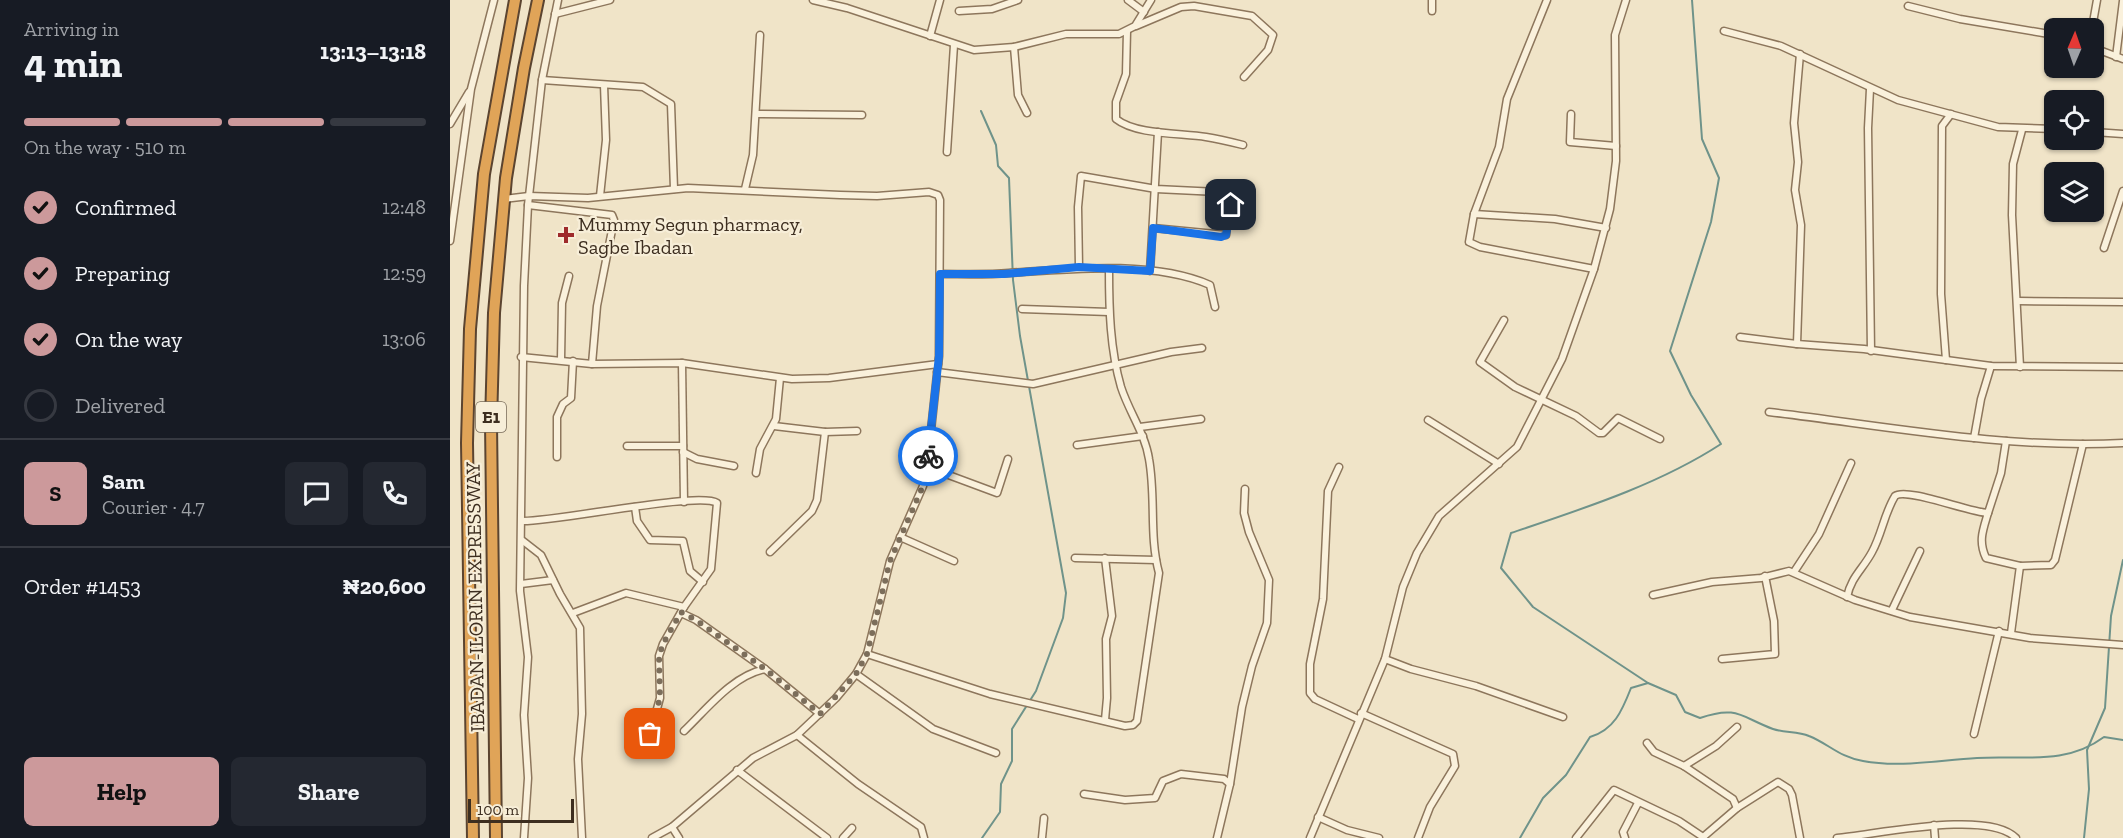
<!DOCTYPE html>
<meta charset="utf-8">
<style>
:root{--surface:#171b24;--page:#242831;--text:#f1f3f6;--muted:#9ea1a6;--line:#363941;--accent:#cc999b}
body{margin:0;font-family:"Zilla Slab",serif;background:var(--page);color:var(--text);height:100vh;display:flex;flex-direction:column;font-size:22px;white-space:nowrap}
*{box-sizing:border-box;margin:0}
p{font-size:20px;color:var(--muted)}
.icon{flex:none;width:33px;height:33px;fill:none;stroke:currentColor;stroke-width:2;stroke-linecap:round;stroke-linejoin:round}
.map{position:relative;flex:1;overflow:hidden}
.panel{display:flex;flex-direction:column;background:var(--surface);width:450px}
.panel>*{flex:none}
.needle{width:39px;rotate:2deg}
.controls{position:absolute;left:1594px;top:18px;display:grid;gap:12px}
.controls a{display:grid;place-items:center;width:60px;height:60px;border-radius:9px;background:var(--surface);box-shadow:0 2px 4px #0004;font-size:30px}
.scale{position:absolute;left:18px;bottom:15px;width:106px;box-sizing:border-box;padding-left:6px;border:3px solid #3d2e20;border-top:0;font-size:16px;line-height:21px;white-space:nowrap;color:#3d2e20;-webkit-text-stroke:4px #f7eed8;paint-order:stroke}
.pin{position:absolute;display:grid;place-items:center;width:51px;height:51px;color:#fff;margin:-26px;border-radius:12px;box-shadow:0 3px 9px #0006}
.courier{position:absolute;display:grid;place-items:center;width:60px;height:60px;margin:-30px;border:4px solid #1a73e8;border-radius:50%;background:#fff;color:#222;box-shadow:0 2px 8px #0007}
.overview em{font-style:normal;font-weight:700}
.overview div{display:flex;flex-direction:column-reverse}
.overview{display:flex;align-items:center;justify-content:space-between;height:102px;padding:0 24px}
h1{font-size:39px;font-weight:700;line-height:45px}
.bar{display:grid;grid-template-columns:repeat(4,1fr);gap:9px 6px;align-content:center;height:72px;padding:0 24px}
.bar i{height:8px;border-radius:4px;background:var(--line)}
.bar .selected{background:var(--accent)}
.bar p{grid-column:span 4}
.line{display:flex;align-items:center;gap:15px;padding:0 24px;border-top:2px solid var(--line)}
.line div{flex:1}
.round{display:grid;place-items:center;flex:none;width:63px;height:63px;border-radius:9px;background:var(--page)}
ol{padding:0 24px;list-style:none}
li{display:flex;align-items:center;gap:18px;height:66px}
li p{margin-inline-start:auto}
li .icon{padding:6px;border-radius:50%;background:var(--accent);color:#111;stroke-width:4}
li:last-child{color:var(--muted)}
li i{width:33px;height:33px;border:3px solid var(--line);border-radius:50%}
.button{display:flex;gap:12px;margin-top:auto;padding:12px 24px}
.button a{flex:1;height:69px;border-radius:9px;background:var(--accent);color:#111;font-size:24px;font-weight:700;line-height:69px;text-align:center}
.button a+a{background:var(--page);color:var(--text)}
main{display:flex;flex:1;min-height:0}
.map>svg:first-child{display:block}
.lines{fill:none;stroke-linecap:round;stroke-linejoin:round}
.stream{stroke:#6f938a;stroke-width:2}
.street-casing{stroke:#8d765c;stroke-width:9}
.highway-casing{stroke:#5b4430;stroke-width:14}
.street{stroke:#faf1dc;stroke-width:6}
.highway{stroke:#e0a458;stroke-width:10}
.done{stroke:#7c6e5b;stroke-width:6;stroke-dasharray:0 10.8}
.route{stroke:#1a73e8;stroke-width:8}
.poi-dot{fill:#9e2a2b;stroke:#f7eed8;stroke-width:2}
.labels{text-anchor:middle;stroke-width:4.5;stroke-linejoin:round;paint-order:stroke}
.shield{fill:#f7eed8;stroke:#756857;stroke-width:1.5}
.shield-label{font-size:18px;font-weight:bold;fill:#3d2e20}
.poi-label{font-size:20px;fill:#3d2e20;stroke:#f7eed8;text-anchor:start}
.street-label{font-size:20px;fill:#3d2e20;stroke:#f7eed8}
</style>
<main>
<section class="panel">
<div class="overview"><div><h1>4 min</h1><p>Arriving in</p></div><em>13:13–13:18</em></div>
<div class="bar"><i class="selected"></i><i class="selected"></i><i class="selected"></i><i></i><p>On the way · 510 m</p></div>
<ol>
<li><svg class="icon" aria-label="check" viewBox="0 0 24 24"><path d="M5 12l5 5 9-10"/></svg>Confirmed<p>12:48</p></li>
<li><svg class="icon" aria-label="check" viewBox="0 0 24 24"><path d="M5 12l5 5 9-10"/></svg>Preparing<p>12:59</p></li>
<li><svg class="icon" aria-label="check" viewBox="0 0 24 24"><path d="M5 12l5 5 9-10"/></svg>On the way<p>13:06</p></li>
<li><i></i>Delivered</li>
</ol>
<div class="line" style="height:108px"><b class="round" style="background:var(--accent);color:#111">S</b><div><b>Sam</b><p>Courier · 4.7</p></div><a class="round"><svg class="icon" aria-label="chat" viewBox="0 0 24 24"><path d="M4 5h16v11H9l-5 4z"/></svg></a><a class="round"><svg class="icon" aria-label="phone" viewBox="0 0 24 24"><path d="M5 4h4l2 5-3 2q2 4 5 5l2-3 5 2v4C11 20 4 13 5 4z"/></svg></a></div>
<div class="line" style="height:78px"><div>Order #1453</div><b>₦20,600</b></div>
<div class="button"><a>Help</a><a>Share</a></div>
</section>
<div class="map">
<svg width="1673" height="838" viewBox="0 0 1673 838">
<rect width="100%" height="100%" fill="#f0e4c8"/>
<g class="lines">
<g class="stream">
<polyline points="531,111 546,145 548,166 559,178 563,280 570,336 616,593 613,618 586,691 562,729 562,761 551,784 550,812 532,838"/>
<path d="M 1198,683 L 1083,607 L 1051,568 L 1061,533 C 1132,509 1208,485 1271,444 L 1241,395 L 1220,351 L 1261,222 L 1269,178 L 1252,139 L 1242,0"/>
<path d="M 1070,838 L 1093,798 L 1116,775 L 1140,737 C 1164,730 1172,711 1181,688 L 1198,683 L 1226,695 L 1235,712 L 1250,718 C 1287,705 1291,717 1323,729 C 1334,733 1348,731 1359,736 C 1379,744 1389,757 1413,761 C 1450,768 1489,760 1527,758 C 1572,755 1615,766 1654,737 L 1673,740"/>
<polyline points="1634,838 1639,789 1637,750 1655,708 1661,616 1673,560"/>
</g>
<g class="street-casing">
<g id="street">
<polyline points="363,0 397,8 524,50 564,47 616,34 669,34 685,26 701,0"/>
<polyline points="678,0 694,12"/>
<polyline points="1097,0 1057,99 1049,147 1024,214 1019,242 1030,247 1144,269"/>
<polyline points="1458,6 1510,19 1605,35"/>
<polyline points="509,11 542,9 568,0"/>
<polyline points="982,11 982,0"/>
<polyline points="105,14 160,0"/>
<polyline points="686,26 731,7 744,6 802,16 823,35 818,50 794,77"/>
<polyline points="1642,28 1647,0"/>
<path d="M 677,31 L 676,74 L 666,102 L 666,119 C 686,135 731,133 756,137 C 769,139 781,142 793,145"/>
<polyline points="1274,31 1331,46 1448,100 1548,127 1605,129"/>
<polyline points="480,36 490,0"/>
<polyline points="564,47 568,95 577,113"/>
<polyline points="1644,48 1673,59"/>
<polyline points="1350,54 1344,123 1348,162 1345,190 1351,225 1347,344 1414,349 1541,366 1673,367"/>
<polyline points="1666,57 1673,1"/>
<polyline points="92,80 193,87 221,104 224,189"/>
<polyline points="1420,89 1418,128 1421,351"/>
<polyline points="306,114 412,115"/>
<polyline points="1121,114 1120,142 1166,146"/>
<polyline points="0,124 19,92"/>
<polyline points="1644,132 1673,134"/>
<polyline points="497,152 504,45"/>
<polyline points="295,189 303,155 310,35"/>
<polyline points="150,196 156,140 154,85"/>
<polyline points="54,199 79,196 138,198 238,188 390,195 427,196 479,192 488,195 490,200 489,356 477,467 473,486 440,561 417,654 406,674 386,698 347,735 303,758 222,827 202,838"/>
<polyline points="78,205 162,215 164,220 147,306 142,364"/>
<polyline points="1024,214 1105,219 1156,228"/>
<polyline points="0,241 21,89 44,0"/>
<polyline points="1654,248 1673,191"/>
<polyline points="629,267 628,207 631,176 706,189 768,192 780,199 776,235 703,228"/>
<polyline points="700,271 708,132"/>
<path d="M 490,274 C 513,274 536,275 559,273 C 619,269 703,260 760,285 L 765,307"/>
<polyline points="1568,301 1673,302"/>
<polyline points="572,309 659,312"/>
<polyline points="1054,320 1030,362 1065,387 1126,416 1149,433 1153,433 1168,418 1210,439"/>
<polyline points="1290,337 1347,344"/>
<polyline points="71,357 142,364 232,363 342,379 379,378 488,364"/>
<polyline points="111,359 112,303 119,276"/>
<polyline points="1496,360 1491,294 1492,126 1501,114"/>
<polyline points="232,363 234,502"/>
<polyline points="1570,367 1562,215 1563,164 1572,130"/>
<polyline points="487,372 583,384 721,352 752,348"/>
<path d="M 1319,412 C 1436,426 1554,449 1673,443"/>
<polyline points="978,420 1049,464"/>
<polyline points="324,426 375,432 407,431"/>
<polyline points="690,427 751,419"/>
<polyline points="1524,438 1531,399 1541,366"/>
<polyline points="627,445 693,436"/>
<polyline points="177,446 233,446"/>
<polyline points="233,452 247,459 284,466"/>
<polyline points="107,457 107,417 113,404 121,398 123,361"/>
<polyline points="477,467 547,493 558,459"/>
<polyline points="889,467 878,491 873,599 860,664 860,693 865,699 908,719"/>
<polyline points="306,473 310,449 326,419 330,378"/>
<polyline points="185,507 187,521 200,540 233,541 240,571 253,582"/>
<polyline points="1538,513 1551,473 1556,441"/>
<path d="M 72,521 C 105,522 250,491 267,503 L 261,569 L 234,607 L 213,644 L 209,656 L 210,698 L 195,752"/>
<polyline points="450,537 504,561"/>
<polyline points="73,541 91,555 110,594 130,628 132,714 128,759 132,838"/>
<polyline points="320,552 362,511 367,500 375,432"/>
<polyline points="625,558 706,560"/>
<polyline points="1570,566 1601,565 1605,560 1633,444"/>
<polyline points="1344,572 1369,534 1401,463"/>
<polyline points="71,584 103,580"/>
<polyline points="1203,595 1262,582 1311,578 1339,571 1405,600 1460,617 1580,638 1673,645"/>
<path d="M 1397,597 C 1401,577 1413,569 1422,552 C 1432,534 1434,514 1445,496 C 1456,487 1518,512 1538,513 C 1533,530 1528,541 1536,558 L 1570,566 L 1561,633"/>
<polyline points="1442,610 1470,551"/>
<polyline points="123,613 176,593 234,607"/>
<polyline points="231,613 246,620 315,669 370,714"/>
<path d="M 417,654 L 540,694 L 675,726 L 683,725 L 687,721 L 709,573 C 699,536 706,498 699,459 C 695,433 679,412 671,387 C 660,349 659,309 659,269"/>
<polyline points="935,659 961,669 1026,686 1113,717"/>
<polyline points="1272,659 1325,654 1324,621 1315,576"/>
<polyline points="406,674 483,729 546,753"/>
<polyline points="911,713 1003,754 1005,766 980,807 968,838"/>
<polyline points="655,720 657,698 656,639 662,616 655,558"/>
<path d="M 234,731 C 257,709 282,676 315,669"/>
<polyline points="1524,734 1549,631"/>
<polyline points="347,735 408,784 471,827 474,838"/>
<polyline points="1197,743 1204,752 1234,766 1283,799 1287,808"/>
<polyline points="1234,766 1266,746 1287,727"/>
<polyline points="287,770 377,838"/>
<polyline points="634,794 675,800 705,798 713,781 731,774 774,779 780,784"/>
<polyline points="868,817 897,830 929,838"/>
<polyline points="1484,825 1485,838"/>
<polyline points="222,827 229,838"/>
<polyline points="74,838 78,778 74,715 78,657 70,591 74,286 78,205 92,80 108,0"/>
<polyline points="393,838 402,828"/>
<polyline points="592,838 594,818"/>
<polyline points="767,838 780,784 792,707 802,666 817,623 819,580 799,532 794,513 795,489"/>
<polyline points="860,838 935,659 953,587 967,553 989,516 1067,447 1112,359 1144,269 1160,209 1166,161 1165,35 1176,0"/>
<polyline points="1126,838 1164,790 1229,821 1253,837"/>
<polyline points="1175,838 1173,832 1188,803"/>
<polyline points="1252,838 1287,808 1328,782 1339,789 1342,795 1350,838"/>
<path d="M 1387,838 C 1425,835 1538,809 1566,838"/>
</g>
</g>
<g class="highway-casing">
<g id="highway">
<polyline points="23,838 17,443 20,329 34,174 65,0"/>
<polyline points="46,838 41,423 44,313 56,178 74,68 88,0"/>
</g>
</g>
<use href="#street" class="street"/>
<use href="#highway" class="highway"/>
</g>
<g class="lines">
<polyline class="done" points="200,734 210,698 209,656 213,644 231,612 246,620 315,669 370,714 406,674 417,654 440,561 473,486 478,456"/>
<polyline class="route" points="478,456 489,356 490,274 554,274 629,267 700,271 703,228 771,237 776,235 781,205"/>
</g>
<path class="poi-dot" d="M113 226h6v6h6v6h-6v6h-6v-6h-6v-6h6z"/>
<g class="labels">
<rect class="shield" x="26" y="402" width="30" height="30" rx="4.5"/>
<g class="shield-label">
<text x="41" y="423">E1</text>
</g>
<g class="poi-label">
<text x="128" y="231">Mummy Segun pharmacy,<tspan x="128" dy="23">Sagbe Ibadan</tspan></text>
</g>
<g class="street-label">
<text transform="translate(25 597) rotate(-91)" y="7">IBADAN-ILORIN EXPRESSWAY</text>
</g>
</g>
</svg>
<div class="controls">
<a><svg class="needle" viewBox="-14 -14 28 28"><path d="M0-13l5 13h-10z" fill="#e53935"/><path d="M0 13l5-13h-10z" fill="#9ea1a6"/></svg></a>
<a><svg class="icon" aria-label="locate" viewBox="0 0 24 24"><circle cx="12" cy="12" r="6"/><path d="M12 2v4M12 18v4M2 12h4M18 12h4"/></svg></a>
<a><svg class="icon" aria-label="layers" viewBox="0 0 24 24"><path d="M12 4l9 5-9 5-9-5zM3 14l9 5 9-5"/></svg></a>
</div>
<div class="scale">100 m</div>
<div class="pin" style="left:200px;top:734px;background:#ea580c"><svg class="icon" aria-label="bag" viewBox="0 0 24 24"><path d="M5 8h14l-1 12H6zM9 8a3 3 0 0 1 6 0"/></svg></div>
<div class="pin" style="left:781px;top:205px;background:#1f2937"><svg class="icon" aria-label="home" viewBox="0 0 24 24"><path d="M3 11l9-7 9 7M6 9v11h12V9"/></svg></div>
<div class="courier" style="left:478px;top:456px"><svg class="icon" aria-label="bike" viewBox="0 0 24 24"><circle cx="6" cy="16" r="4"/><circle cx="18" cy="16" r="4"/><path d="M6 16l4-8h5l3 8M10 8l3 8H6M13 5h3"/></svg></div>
</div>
</main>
